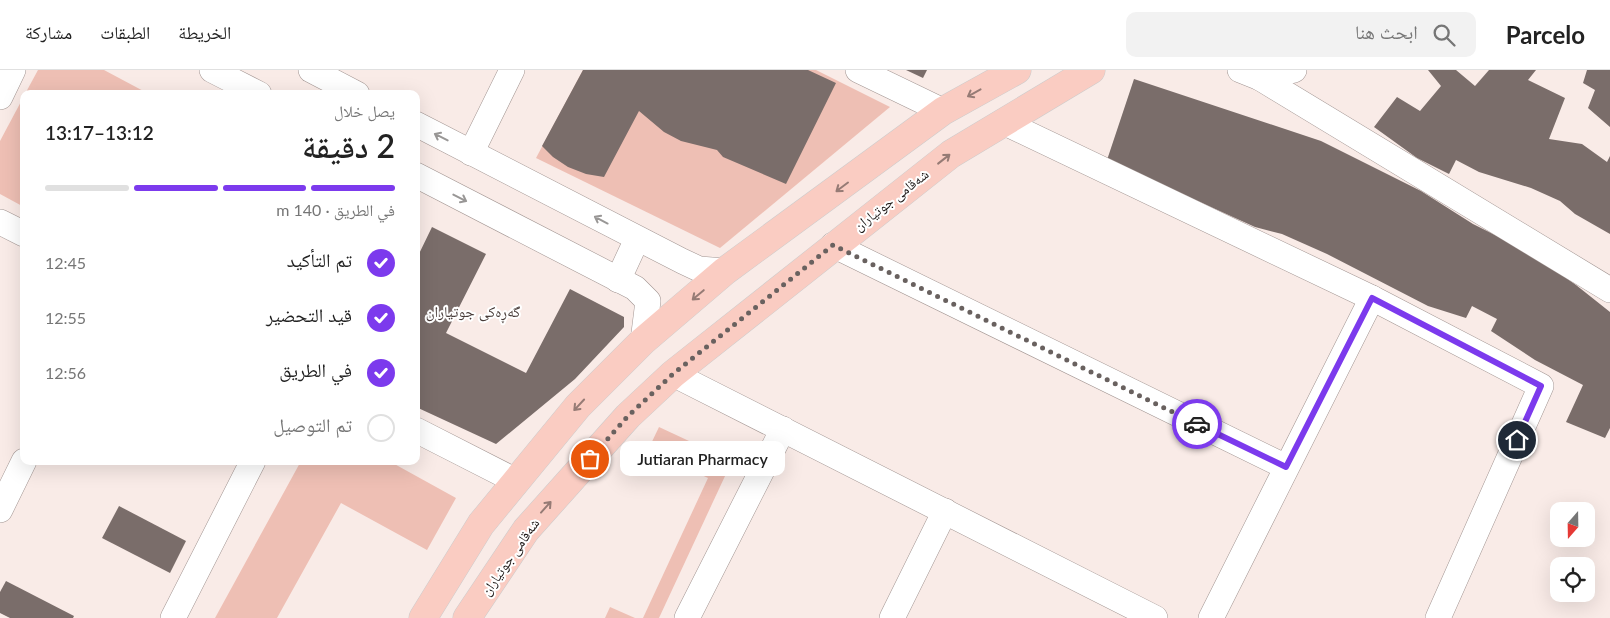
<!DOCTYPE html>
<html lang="ar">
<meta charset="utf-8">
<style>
:root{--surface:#fff;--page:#f2f2f2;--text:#222;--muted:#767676;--line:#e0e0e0;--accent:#7c3aed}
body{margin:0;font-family:Lato,"Noto Naskh Arabic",sans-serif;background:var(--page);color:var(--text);direction:rtl;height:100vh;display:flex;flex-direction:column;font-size:19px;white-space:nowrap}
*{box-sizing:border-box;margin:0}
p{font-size:16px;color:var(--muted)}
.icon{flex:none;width:28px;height:28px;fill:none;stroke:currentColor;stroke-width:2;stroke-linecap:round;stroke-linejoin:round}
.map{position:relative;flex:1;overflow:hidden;direction:ltr}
.details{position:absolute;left:20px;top:20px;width:400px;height:375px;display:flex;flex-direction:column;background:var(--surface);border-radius:10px;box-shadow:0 5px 20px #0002;direction:rtl}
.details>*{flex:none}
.needle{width:32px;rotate:200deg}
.fabs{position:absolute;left:1550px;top:432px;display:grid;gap:10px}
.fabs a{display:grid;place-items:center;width:45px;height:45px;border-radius:10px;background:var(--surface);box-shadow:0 5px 20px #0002;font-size:25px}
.pin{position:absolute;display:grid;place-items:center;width:42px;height:42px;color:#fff;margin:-21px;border:2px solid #fff;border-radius:50%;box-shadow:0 1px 5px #0007}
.courier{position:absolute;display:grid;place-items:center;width:50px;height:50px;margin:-25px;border:4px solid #7c3aed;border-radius:50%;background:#fff;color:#222;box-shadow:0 1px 6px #0007}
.bubble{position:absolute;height:35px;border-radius:10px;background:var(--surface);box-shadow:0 5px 20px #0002;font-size:16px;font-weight:600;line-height:35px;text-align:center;direction:rtl}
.summary em{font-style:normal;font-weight:600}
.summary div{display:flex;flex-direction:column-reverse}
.summary{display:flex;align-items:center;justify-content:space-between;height:85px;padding:0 25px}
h1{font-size:32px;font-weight:600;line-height:38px}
.bar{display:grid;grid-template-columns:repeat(4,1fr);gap:8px 5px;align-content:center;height:60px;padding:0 25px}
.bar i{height:6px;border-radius:4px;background:var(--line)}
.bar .current{background:var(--accent)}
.bar p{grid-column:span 4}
ol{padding:0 25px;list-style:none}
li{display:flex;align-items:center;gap:15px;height:55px}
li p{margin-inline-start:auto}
li .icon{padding:5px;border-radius:50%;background:var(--accent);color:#fff;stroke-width:4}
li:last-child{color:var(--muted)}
li i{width:28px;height:28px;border:2px solid var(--line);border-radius:50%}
header{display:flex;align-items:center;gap:30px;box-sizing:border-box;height:70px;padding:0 25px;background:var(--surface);border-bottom:1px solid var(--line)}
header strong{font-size:24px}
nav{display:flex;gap:28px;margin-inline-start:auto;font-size:18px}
.search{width:350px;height:45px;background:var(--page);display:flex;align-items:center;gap:12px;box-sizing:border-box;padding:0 18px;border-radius:10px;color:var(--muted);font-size:19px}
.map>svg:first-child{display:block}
.green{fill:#eebfb4}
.building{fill:#7a6d6a}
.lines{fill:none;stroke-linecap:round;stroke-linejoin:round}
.minor-casing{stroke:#a29592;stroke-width:26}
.major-casing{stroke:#cdcccc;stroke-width:29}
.minor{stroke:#fff;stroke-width:25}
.major{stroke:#faccc2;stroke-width:28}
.oneway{stroke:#967b75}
.oneway2{stroke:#999796}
.done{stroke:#69615f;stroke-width:5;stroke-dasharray:0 9}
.route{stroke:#7c3aed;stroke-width:6}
.labels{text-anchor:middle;stroke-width:4;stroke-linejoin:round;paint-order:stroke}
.street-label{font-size:14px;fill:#1c1716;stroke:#fff}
.neighbourhood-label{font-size:15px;fill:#473b38;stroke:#fff}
</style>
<header>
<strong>Parcelo</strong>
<div class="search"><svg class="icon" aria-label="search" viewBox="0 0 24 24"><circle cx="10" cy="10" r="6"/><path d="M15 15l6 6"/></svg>ابحث هنا</div>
<nav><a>الخريطة</a><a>الطبقات</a><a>مشاركة</a></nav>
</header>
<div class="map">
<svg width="1610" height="548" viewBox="0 0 1610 548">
<rect width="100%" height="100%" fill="#f9ebe7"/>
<g class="green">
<polygon points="38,0 104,0 149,24 25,24"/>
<polygon points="583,0 816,0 890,37 720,178 536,88"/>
<polygon points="24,26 24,137 0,124 0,71"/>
<polygon points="659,357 732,391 659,548 643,548 708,408 648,380"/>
<polygon points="301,391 389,391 456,428 427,480 341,433 277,548 215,548"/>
<polygon points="610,537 635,548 605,548"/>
</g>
<g class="building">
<polygon points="583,0 808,0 836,13 786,114 723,87 717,80 681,71 664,62 639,41 604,107 586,104 568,97 553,87 542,76"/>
<polygon points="906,0 927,0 923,8"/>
<polygon points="1428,0 1456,0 1475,16 1489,0 1536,0 1528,10 1565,28 1549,69 1582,74 1607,92 1610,86 1610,164 1575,144 1560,131 1531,118 1479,102 1456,90 1449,104 1417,88 1374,57 1397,27 1420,41 1441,16"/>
<polygon points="1587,0 1610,0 1610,57 1588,38 1595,20 1583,13"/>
<polygon points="1134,9 1321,71 1421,121 1473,154 1533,184 1576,215 1610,242 1610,358 1605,368 1566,352 1583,315 1535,290 1491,261 1497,249 1472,236 1466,248 1428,236 1327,184 1282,164 1255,157 1107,90"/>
<polygon points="432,157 486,184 446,263 526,303 570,219 624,247 624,257 575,309 496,374 416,337 416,190"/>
<polygon points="119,436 186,471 170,503 102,468"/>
<polygon points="6,511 74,546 73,548 10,548 0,543 0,522"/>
</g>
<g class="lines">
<g class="minor-casing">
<g id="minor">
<polyline points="212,0 259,24"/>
<polyline points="311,0 357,24"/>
<polyline points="858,0 943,41"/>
<polyline points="1240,0 1260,8 1610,220"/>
<polyline points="1260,8 1294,0"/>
<polyline points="0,27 13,0"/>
<polyline points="1003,52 1372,228 1541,316 1438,548"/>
<polyline points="416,54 682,191 699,199 725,201"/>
<polyline points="471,83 512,0"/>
<polyline points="416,105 635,218 648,231 643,271"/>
<polyline points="0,152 24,164"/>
<polyline points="833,175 1286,397"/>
<polyline points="618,210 637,169"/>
<polyline points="673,304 1155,548"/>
<polyline points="416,360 516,411"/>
<polyline points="0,440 24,391"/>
<polyline points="173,548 253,391"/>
<polyline points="687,548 783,359"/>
<polyline points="892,548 945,441"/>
<polyline points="1211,548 1372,228"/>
</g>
</g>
<g class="major-casing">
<g id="major">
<polyline points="423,548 481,454 578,336 643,271 725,201 943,41 1017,0"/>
<polyline points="467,548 526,460 628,346 673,304 951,84 1091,0"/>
</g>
</g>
<use href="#minor" class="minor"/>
<use href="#major" class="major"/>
</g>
<defs><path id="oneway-shaft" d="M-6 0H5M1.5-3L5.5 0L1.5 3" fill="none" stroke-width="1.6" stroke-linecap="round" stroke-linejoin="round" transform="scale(1.25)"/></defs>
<g class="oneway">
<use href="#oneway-shaft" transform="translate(974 23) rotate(151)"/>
<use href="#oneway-shaft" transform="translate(944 89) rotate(-38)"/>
<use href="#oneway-shaft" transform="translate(842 117) rotate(143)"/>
<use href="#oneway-shaft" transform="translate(698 225) rotate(140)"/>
<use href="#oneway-shaft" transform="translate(579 335) rotate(133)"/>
<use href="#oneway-shaft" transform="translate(546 437) rotate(-48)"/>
</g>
<g class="oneway2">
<use href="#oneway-shaft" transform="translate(441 67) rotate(-153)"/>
<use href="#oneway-shaft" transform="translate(460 128) rotate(27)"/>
<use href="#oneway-shaft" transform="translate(601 150) rotate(-152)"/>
</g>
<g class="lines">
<polyline class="done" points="590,389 628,346 673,304 833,175 1197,354"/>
<polyline class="route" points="1197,354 1286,397 1372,228 1541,316 1517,370"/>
</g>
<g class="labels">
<g class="street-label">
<text transform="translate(891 130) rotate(-38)" y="5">شەقامی جوتیاران</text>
<text transform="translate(510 487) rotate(-55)" y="5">شەقامی جوتیاران</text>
</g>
<g class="neighbourhood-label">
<text x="473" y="247">گەڕەکی جوتیاران</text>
</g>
</g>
</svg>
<div class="fabs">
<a><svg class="needle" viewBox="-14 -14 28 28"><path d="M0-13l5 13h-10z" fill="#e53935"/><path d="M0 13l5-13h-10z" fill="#767676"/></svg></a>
<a><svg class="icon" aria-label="locate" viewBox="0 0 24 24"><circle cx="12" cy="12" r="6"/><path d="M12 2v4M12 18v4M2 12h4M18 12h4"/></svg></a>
</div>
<div class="pin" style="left:590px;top:389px;background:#ea580c"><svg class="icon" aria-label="bag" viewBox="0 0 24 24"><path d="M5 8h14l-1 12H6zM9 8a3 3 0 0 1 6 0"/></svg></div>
<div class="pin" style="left:1517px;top:370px;background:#1f2937"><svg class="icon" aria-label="home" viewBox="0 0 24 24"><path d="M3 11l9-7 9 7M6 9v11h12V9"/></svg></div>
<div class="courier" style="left:1197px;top:354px"><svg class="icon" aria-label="car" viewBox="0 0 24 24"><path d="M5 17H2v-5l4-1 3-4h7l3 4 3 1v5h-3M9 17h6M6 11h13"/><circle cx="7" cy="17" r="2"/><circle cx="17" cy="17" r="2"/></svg></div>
<div class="bubble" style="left:620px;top:371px;width:165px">Jutiaran Pharmacy</div>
<section class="details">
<div class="summary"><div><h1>2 دقيقة</h1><p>يصل خلال</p></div><em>13:12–13:17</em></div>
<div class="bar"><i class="current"></i><i class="current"></i><i class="current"></i><i></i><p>في الطريق · 140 m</p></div>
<ol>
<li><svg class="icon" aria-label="check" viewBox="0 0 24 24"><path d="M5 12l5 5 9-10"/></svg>تم التأكيد<p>12:45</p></li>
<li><svg class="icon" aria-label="check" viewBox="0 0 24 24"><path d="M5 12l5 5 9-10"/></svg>قيد التحضير<p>12:55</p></li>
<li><svg class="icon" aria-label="check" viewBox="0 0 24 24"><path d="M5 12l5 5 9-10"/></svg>في الطريق<p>12:56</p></li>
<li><i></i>تم التوصيل</li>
</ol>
</section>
</div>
